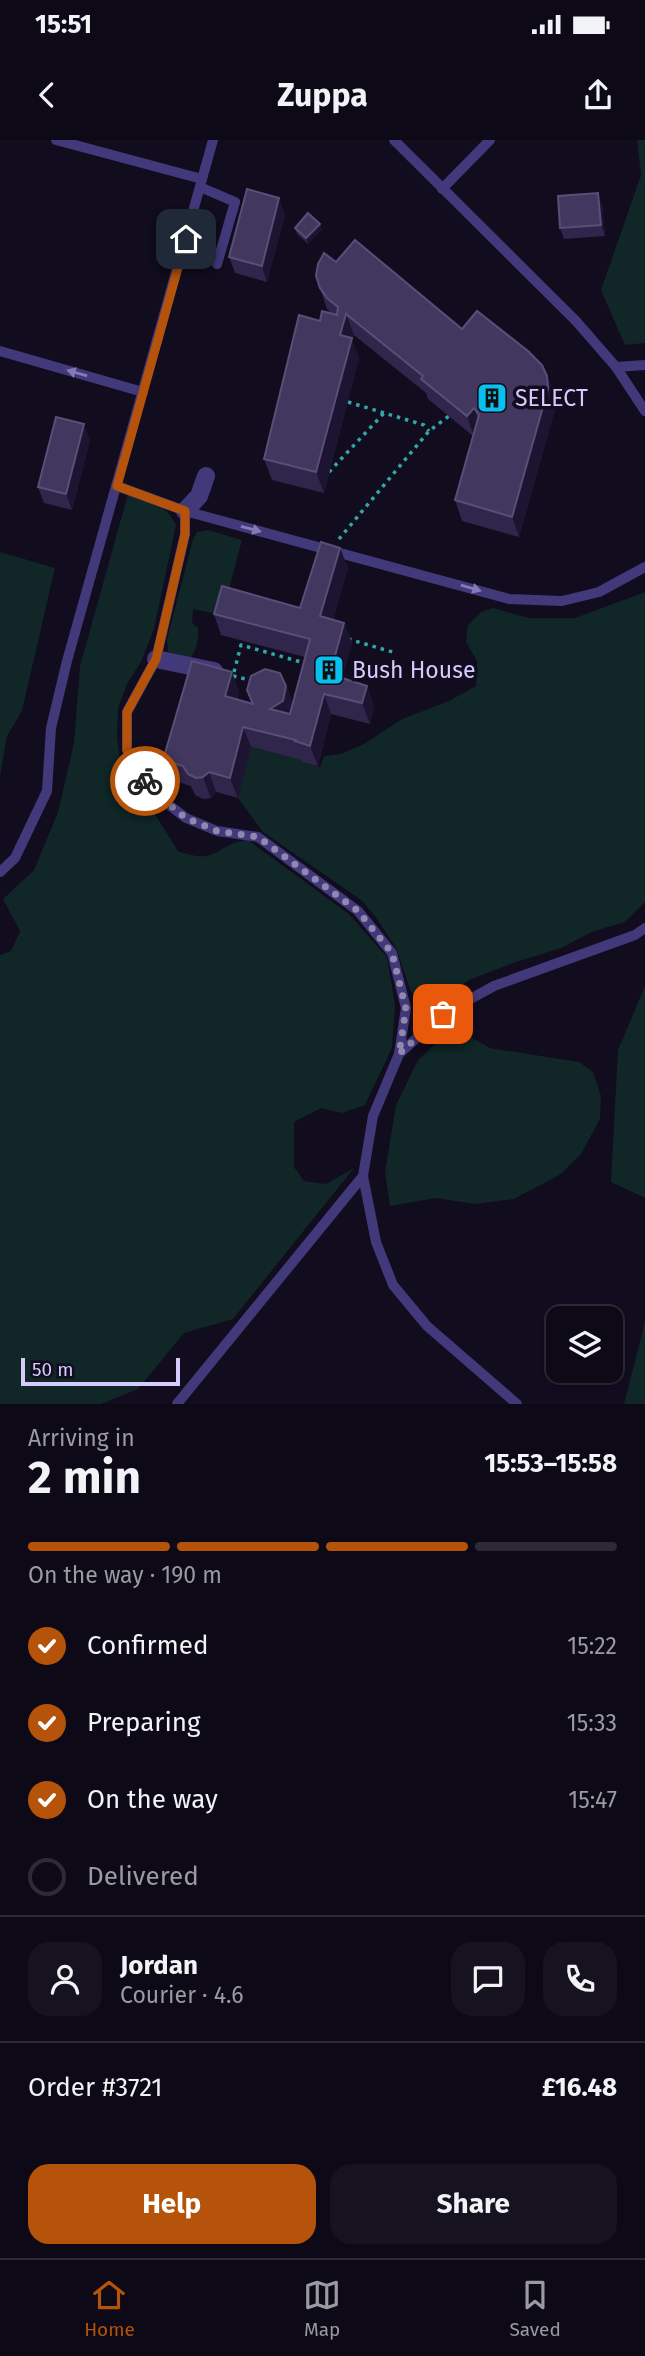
<!DOCTYPE html>
<meta charset="utf-8">
<style>
:root{--surface:#0d0916;--page:#16121f;--text:#f1f3f6;--muted:#9a9aa1;--line:#2d2a35;--accent:#b45309}
body{margin:0;font-family:"Fira Sans",sans-serif;background:var(--page);color:var(--text);height:100vh;display:flex;flex-direction:column;font-size:26px;white-space:nowrap}
*{box-sizing:border-box;margin:0}
p{font-size:23px;color:var(--muted)}
.icon{flex:none;width:38px;height:38px;fill:none;stroke:currentColor;stroke-width:2;stroke-linecap:round;stroke-linejoin:round}
.map{position:relative;height:1264px;overflow:hidden}
.details{display:flex;flex-direction:column;background:var(--surface);flex:1}
.details>*{flex:none}
.fabs{position:absolute;left:546px;top:1166px;display:grid;gap:14px}
.fabs a{display:grid;place-items:center;width:77px;height:77px;border-radius:14px;background:var(--surface);box-shadow:0 2px 5px #0004,0 0 0 2px var(--line);font-size:35px}
.scale{position:absolute;left:21px;bottom:18px;width:159px;box-sizing:border-box;padding-left:7px;border:4px solid #d5cbfd;border-top:0;font-size:19px;line-height:24px;white-space:nowrap;color:#d5cbfd;-webkit-text-stroke:5px #110c1e;paint-order:stroke}
.pin{position:absolute;display:grid;place-items:center;width:60px;height:60px;color:#fff;margin:-30px;border-radius:14px;box-shadow:0 4px 10px #0006}
.courier{position:absolute;display:grid;place-items:center;width:70px;height:70px;margin:-35px;border:5px solid #b45309;border-radius:50%;background:#fff;color:#222;box-shadow:0 2px 9px #0007}
.headline em{font-style:normal;font-weight:700}
.headline div{display:flex;flex-direction:column-reverse}
.headline{display:flex;align-items:center;justify-content:space-between;height:119px;padding:0 28px}
h1{font-size:46px;font-weight:700;line-height:52px}
.bar{display:grid;grid-template-columns:repeat(4,1fr);gap:10px 7px;align-content:center;height:84px;padding:0 28px}
.bar i{height:9px;border-radius:5px;background:var(--line)}
.bar .active{background:var(--accent)}
.bar p{grid-column:span 4}
.line{display:flex;align-items:center;gap:18px;padding:0 28px;border-top:2px solid var(--line)}
.line div{flex:1}
.round{display:grid;place-items:center;flex:none;width:74px;height:74px;border-radius:21px;background:var(--page)}
ol{padding:0 28px;list-style:none}
li{display:flex;align-items:center;gap:21px;height:77px}
li p{margin-inline-start:auto}
li .icon{padding:7px;border-radius:50%;background:var(--accent);color:#fff;stroke-width:4}
li:last-child{color:var(--muted)}
li i{width:38px;height:38px;border:4px solid var(--line);border-radius:50%}
.cta{display:flex;gap:14px;margin-top:auto;padding:14px 28px}
.cta a{flex:1;height:80px;border-radius:21px;background:var(--accent);color:#fff;font-size:28px;font-weight:700;line-height:80px;text-align:center}
.cta a+a{background:var(--page);color:var(--text)}
.status{display:flex;justify-content:space-between;align-items:center;height:49px;padding:0 35px;background:var(--surface);direction:ltr}
.status svg{height:19px;fill:currentColor}
header{display:flex;justify-content:space-between;align-items:center;height:91px;padding:0 28px;background:var(--surface);font-size:32px;font-weight:700}
.dock{display:flex;justify-content:space-around;align-items:center;height:98px;border-top:2px solid var(--line);background:var(--surface);font-size:19px;color:var(--muted)}
.dock a{display:grid;justify-items:center;gap:4px}
.dock .active{color:var(--accent)}
.map>svg:first-child{display:block}
.green{fill:#102627}
.lines{fill:none;stroke-linecap:round;stroke-linejoin:round}
.path{stroke:#31a7ab;stroke-width:3.5;stroke-dasharray:3.5 5;stroke-linecap:butt}
.lane{stroke:#42397b;stroke-width:10}
.street{stroke:#42397b;stroke-width:18}
.wall{fill:#30254b}
.shaded-wall{fill:#1c1431}
.building{fill:#42375e;stroke:#594e77;stroke-width:2}
.oneway{fill:#847bb6}
.done{stroke:#9088af;stroke-width:7;stroke-dasharray:0 12.6}
.route{stroke:#b45309;stroke-width:9}
.labels{text-anchor:middle;stroke-width:7;stroke-linejoin:round;paint-order:stroke}
.poi-label{font-size:23px;fill:#d5cbfd;stroke:#110c1e;text-anchor:start}
</style>
<div class="status"><b>15:51</b><svg viewBox="0 0 49 12"><path d="M0 12V9h3v3zM5 12V6h3v6zM10 12V3h3v9zM15 12V0h3v12zM26 1h20v11H26zM47 4h2v5h-2z"/></svg></div>
<header><svg class="icon" aria-label="back" viewBox="0 0 24 24"><path d="M15 5l-7 7 7 7"/></svg>Zuppa<svg class="icon" aria-label="share" viewBox="0 0 24 24"><path d="M12 15V3M7 8l5-5 5 5M5 13v7h14v-7"/></svg></header>
<div class="map">
<svg width="645" height="1264" viewBox="0 0 645 1264">
<rect width="100%" height="100%" fill="#110c1e"/>
<g class="green">
<polygon points="637,0 645,0 645,203 625,205 601,150 641,35"/>
<path d="M 128,354 C 150,360 166,364 176,385 L 154,489 L 141,522 L 127,544 L 118,568 L 117,597 L 120,618 L 178,711 C 186,714 196,717 206,716 C 220,714 226,702 248,700 L 349,774 L 387,817 L 395,865 L 392,908 L 365,965 L 342,973 L 321,968 L 294,982 L 294,1027 L 304,1041 L 326,1044 L 354,1028 L 233,1179 L 184,1193 L 138,1249 L 101,1264 L 0,1264 L 0,815 L 11,811 L 20,791 L 3,759 L 34,730 L 58,672 L 74,603 L 80,526 Z"/>
<path d="M 208,390 L 242,400 L 222,475 L 193,469 L 192,483 L 198,488 C 199,500 196,511 189,520 L 182,520 L 168,512 L 167,499 L 193,399 L 197,392 Z"/>
<polygon points="0,412 55,428 22,571 7,596 0,637"/>
<polygon points="645,452 645,762 625,782 594,791 561,808 516,822 469,840 440,860 426,862 411,852 396,808 375,776 361,760 263,692 238,658 251,607 303,620 303,622 320,627 324,616 341,614 364,604 402,579 449,561 476,546 477,521 466,502 468,485 481,472 493,468 529,478 575,478"/>
<polygon points="645,846 645,1058 611,1042 618,910"/>
<polygon points="464,893 490,908 579,922 593,932 601,956 600,979 581,1014 561,1034 514,1059 475,1064 436,1058 390,1066 385,1032 396,965 418,920 445,895"/>
<polygon points="645,1178 645,1264 624,1264 643,1190"/>
</g>
<g class="lines">
<g class="path">
<polyline points="348,262 424,285 429,291"/>
<polyline points="329,332 384,273"/>
<polyline points="339,399 429,291 449,276"/>
<polyline points="348,499 396,513"/>
<polyline points="234,532 241,505 308,524"/>
<polyline points="233,536 254,541"/>
</g>
<g class="lane">
<polyline points="56,0 202,39"/>
<polyline points="394,0 576,181 616,227 645,271"/>
<polyline points="200,47 235,62 217,124"/>
<polyline points="442,49 490,0"/>
<polyline points="0,211 143,252"/>
<polyline points="616,227 645,225"/>
<polyline points="117,346 185,371 509,459 562,461 599,452 645,427"/>
<polyline points="185,371 185,394 156,519 127,572 127,610 144,639 160,658 186,678 217,691 258,697 358,771 392,813 406,868 399,914"/>
<polyline points="0,732 15,718 47,651 51,588 67,521 213,0"/>
<polyline points="177,1264 363,1036"/>
<polyline points="517,1264 427,1186 393,1145 376,1102 363,1036 373,976 399,914 443,874 494,846 635,795 645,788"/>
</g>
<g class="street">
<polyline points="185,371 199,356 206,336"/>
<polyline points="156,519 214,531"/>
</g>
</g>
<g class="wall">
<polygon points="602,64 605,96 564,99 560,88"/>
<polygon points="285,74 267,142 235,133 229,117"/>
<polygon points="295,88 322,89 308,104 297,94"/>
<polygon points="336,122 547,236 555,257 555,269 519,397 462,381 455,360 473,296 428,259 426,253 354,195 352,200 359,218 324,353 272,340 264,319 320,181 331,173 327,169 320,148"/>
<polygon points="90,300 72,370 44,363 38,347"/>
<polygon points="340,408 348,428 333,479 344,483 352,503 342,538 367,546 374,566 370,584 331,574 318,626 302,622 302,620 251,607 238,658 216,652 211,658 203,659 195,655 191,646 171,640 163,620 232,532 239,553 237,560 253,564 286,546 293,563 305,517 221,495 214,474 300,468"/>
</g>
<g class="shaded-wall">
<polygon points="598,53 602,64 605,96 601,85"/>
<polygon points="279,58 285,74 267,142 262,126"/>
<polygon points="320,84 322,89 308,104 306,98"/>
<polygon points="346,174 354,195 352,200 359,218 324,353 316,332 340,195"/>
<polygon points="547,236 555,257 555,269 519,397 512,377"/>
<polygon points="474,268 481,288 474,297 467,276"/>
<polygon points="84,284 90,300 72,370 66,354"/>
<polygon points="340,408 348,428 328,496 320,476"/>
<polygon points="344,483 352,503 337,555 330,534"/>
<polygon points="232,532 239,553 232,577 225,556"/>
<polygon points="286,546 294,566 291,581 270,569"/>
<polygon points="367,546 374,566 370,584 362,563"/>
<polygon points="324,554 331,574 318,626 310,606"/>
<polygon points="243,587 251,607 238,658 230,638"/>
<polygon points="209,632 216,652 211,658 203,637"/>
</g>
<g class="building">
<polygon points="247,49 279,58 262,126 229,117"/>
<polygon points="598,53 601,85 560,88 558,56"/>
<polygon points="308,73 320,84 306,98 295,88"/>
<polygon points="355,100 462,189 477,171 528,211 542,225 547,236 548,249 512,377 455,360 479,275 474,268 467,276 421,239 423,236 346,174 340,195 352,198 316,332 264,319 299,175 320,181 322,171 337,175 338,167 327,158 320,148 316,136 318,124 324,113 336,122"/>
<polygon points="56,277 84,284 66,354 38,347"/>
<polygon points="321,402 340,408 320,476 344,483 330,534 367,546 362,563 324,554 310,606 295,601 296,600 243,587 230,638 209,632 203,637 196,638 188,634 183,626 163,620 192,521 232,532 225,556 253,564 247,550 251,536 265,529 280,533 286,546 283,561 270,569 290,574 310,499 214,474 222,446 300,468"/>
</g>
<defs><path id="oneway-solid" d="M-6-.8H1V-3.2L6.5 0L1 3.2V.8H-6Z" transform="scale(1.75)"/></defs>
<g class="oneway">
<use href="#oneway-solid" transform="translate(77 233) rotate(-164)"/>
<use href="#oneway-solid" transform="translate(251 389) rotate(15)"/>
<use href="#oneway-solid" transform="translate(471 448) rotate(16)"/>
</g>
<g class="lines">
<polyline class="done" points="145,641 160,657 186,678 217,691 258,697 358,771 392,813 406,869 399,914 443,874"/>
<polyline class="route" points="145,641 127,610 127,572 156,519 185,394 185,371 117,346 186,99"/>
</g>
<defs>
<g id="building-square" transform="scale(1.575)"><rect x="-9" y="-9" width="18" height="18" rx="4" fill="#07c0ed" stroke="#110c1e"/><path d="M-4-6H4V6H1V3H-1V6H-4ZM-2.5-4.3h1.7v1.8h-1.7ZM.8-4.3h1.7v1.8H.8ZM-2.5-1h1.7V.8h-1.7ZM.8-1h1.7V.8H.8Z" fill="#111"/></g>
</defs>
<g fill-rule="evenodd">
<use href="#building-square" x="492" y="258"/>
<use href="#building-square" x="329" y="530"/>
</g>
<g class="labels">
<g class="poi-label">
<text x="515" y="266">SELECT</text>
<text x="352" y="538">Bush House</text>
</g>
</g>
</svg>
<div class="fabs">
<a><svg class="icon" aria-label="layers" viewBox="0 0 24 24"><path d="M12 4l9 5-9 5-9-5zM3 14l9 5 9-5"/></svg></a>
</div>
<div class="scale">50 m</div>
<div class="pin" style="left:443px;top:874px;background:#ea580c"><svg class="icon" aria-label="bag" viewBox="0 0 24 24"><path d="M5 8h14l-1 12H6zM9 8a3 3 0 0 1 6 0"/></svg></div>
<div class="pin" style="left:186px;top:99px;background:#1f2937"><svg class="icon" aria-label="home" viewBox="0 0 24 24"><path d="M3 11l9-7 9 7M6 9v11h12V9"/></svg></div>
<div class="courier" style="left:145px;top:641px"><svg class="icon" aria-label="bike" viewBox="0 0 24 24"><circle cx="6" cy="16" r="4"/><circle cx="18" cy="16" r="4"/><path d="M6 16l4-8h5l3 8M10 8l3 8H6M13 5h3"/></svg></div>
</div>
<section class="details">
<div class="headline"><div><h1>2 min</h1><p>Arriving in</p></div><em>15:53–15:58</em></div>
<div class="bar"><i class="active"></i><i class="active"></i><i class="active"></i><i></i><p>On the way · 190 m</p></div>
<ol>
<li><svg class="icon" aria-label="check" viewBox="0 0 24 24"><path d="M5 12l5 5 9-10"/></svg>Confirmed<p>15:22</p></li>
<li><svg class="icon" aria-label="check" viewBox="0 0 24 24"><path d="M5 12l5 5 9-10"/></svg>Preparing<p>15:33</p></li>
<li><svg class="icon" aria-label="check" viewBox="0 0 24 24"><path d="M5 12l5 5 9-10"/></svg>On the way<p>15:47</p></li>
<li><i></i>Delivered</li>
</ol>
<div class="line" style="height:126px"><a class="round"><svg class="icon" aria-label="person" viewBox="0 0 24 24"><circle cx="12" cy="8" r="4"/><path d="M4 21q1-7 8-7t8 7"/></svg></a><div><b>Jordan</b><p>Courier · 4.6</p></div><a class="round"><svg class="icon" aria-label="chat" viewBox="0 0 24 24"><path d="M4 5h16v11H9l-5 4z"/></svg></a><a class="round"><svg class="icon" aria-label="phone" viewBox="0 0 24 24"><path d="M5 4h4l2 5-3 2q2 4 5 5l2-3 5 2v4C11 20 4 13 5 4z"/></svg></a></div>
<div class="line" style="height:91px"><div>Order #3721</div><b>£16.48</b></div>
<div class="cta"><a>Help</a><a>Share</a></div>
</section>
<nav class="dock">
<a class="active"><svg class="icon" aria-label="home" viewBox="0 0 24 24"><path d="M3 11l9-7 9 7M6 9v11h12V9"/></svg>Home</a>
<a><svg class="icon" aria-label="map" viewBox="0 0 24 24"><path d="M3 6l6-2 6 2 6-2v14l-6 2-6-2-6 2zM9 4v14M15 6v14"/></svg>Map</a>
<a><svg class="icon" aria-label="saved" viewBox="0 0 24 24"><path d="M7 4h10v16l-5-4-5 4z"/></svg>Saved</a>
</nav>
